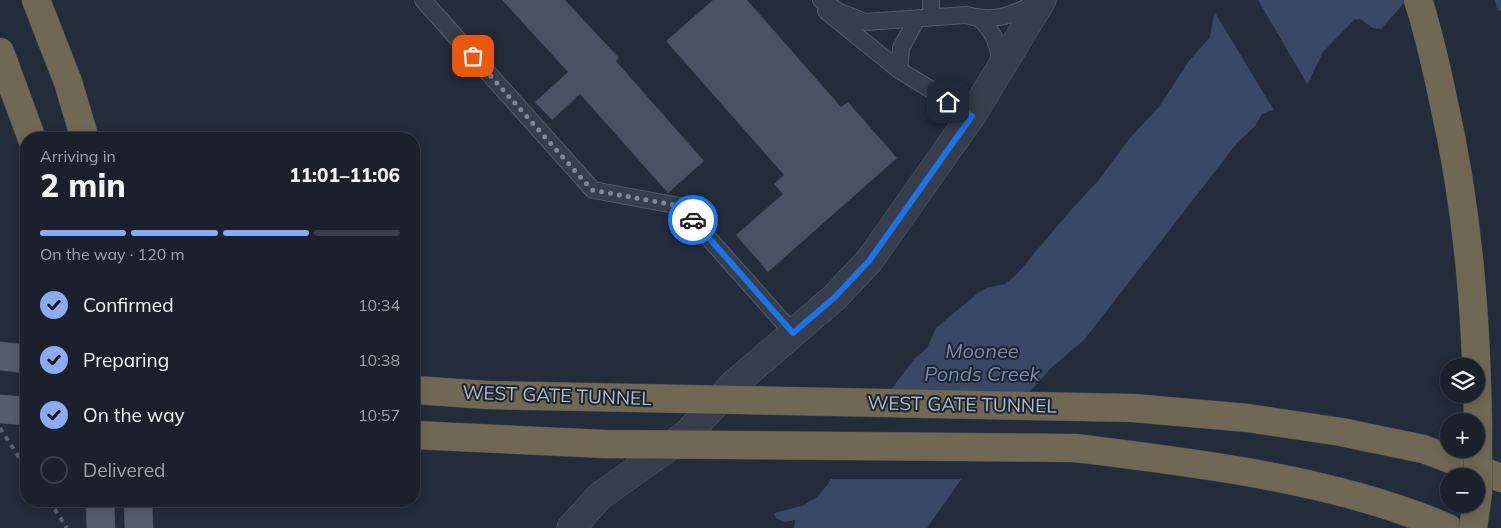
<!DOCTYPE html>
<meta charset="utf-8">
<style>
:root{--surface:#1a212c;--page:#272e38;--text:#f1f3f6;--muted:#9fa3a9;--line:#383e48;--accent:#8aacf4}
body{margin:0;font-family:Mulish,sans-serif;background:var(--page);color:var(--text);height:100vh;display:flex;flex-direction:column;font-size:19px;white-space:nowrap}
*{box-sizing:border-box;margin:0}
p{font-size:16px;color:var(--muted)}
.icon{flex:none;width:28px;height:28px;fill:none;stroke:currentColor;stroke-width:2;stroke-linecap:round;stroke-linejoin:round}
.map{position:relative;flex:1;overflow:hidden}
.panel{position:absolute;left:20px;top:132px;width:400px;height:375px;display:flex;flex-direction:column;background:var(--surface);border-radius:20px;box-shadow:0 2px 12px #0003,0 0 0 1px var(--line)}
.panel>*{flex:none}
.tools{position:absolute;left:1440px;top:358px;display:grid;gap:10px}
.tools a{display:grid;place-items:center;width:45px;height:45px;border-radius:50%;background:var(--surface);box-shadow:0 2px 12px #0003,0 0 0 1px var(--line);font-size:25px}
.pin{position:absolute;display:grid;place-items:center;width:42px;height:42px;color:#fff;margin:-21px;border-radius:10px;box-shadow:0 2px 8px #0006}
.courier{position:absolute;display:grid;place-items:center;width:50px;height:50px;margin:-25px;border:4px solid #1a73e8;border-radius:50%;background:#fff;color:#222;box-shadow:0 1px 6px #0007}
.summary em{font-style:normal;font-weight:800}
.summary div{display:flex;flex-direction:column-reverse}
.summary{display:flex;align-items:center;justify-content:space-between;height:85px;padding:0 20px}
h1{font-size:32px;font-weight:800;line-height:38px}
.bar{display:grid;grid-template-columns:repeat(4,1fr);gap:8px 5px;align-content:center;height:60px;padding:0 20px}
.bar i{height:6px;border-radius:4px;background:var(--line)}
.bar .selected{background:var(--accent)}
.bar p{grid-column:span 4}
ol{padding:0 20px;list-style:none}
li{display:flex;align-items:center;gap:15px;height:55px}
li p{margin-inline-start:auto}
li .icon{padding:5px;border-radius:50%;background:var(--accent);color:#111;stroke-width:4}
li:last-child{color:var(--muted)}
li i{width:28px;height:28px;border:2px solid var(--line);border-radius:50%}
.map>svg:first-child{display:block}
.water{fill:#394864}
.pier{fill:#232c3b}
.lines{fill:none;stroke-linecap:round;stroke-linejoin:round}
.stream{stroke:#394864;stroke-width:8}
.building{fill:#495264}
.lane-casing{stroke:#555c69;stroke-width:18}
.street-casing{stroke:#555c69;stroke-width:29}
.primary-casing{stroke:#404754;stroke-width:29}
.highway-casing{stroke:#424956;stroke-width:29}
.lane{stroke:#373e4b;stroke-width:16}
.street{stroke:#373e4b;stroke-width:28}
.primary{stroke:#555d6b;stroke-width:28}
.highway{stroke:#716854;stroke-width:28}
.rail{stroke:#596272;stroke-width:4;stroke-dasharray:5 5;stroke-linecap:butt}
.highway-bridge-casing{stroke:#424956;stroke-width:29;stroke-linecap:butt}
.highway-bridge{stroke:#716854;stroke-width:28}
.done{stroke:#808896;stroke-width:5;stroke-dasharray:0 9}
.route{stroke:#1a73e8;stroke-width:6}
.labels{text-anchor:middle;stroke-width:4;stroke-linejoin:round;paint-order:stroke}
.street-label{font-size:19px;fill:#b2b9c7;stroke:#1c2330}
.water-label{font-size:20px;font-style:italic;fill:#7b8eae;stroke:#1c2330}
</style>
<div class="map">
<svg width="1501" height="528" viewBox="0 0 1501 528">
<rect width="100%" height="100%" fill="#232c3b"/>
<polygon class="water" points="1228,0 1407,0 1381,29 1373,28 1360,19 1354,20 1323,52 1307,85 1278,108 1262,114 1255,126 1237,143 1084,340 1051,368 1025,397 972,464 927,528 794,528 795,520 784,522 776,518 774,513 802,506 817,497 828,484 846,449 915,358 927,348 936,328 978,293 986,288 1005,284 1017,274 1070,211 1098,181 1129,139 1159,107 1189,61 1210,37 1214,14"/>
<g class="pier">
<polygon points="1225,0 1258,0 1309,87 1290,105 1275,112 1214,11"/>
<polygon points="888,390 1027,399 965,479 828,479 844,448"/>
</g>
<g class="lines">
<polyline class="stream" points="1499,0 1501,7"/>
</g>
<g class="building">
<polygon points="502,0 565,0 619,58 616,61 704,161 668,193 580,94 552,120 535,102 568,72"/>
<polygon points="713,0 747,0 841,107 848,102 897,158 768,272 736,235 783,194 774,184 784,175 666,41"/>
</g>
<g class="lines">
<g class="lane-casing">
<g id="lane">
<polyline points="423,0 593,190 680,206 793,333"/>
<path d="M 821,0 L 840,12 L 865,22 L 966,15 C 993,23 1015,15 1038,1"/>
<polyline points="826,11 899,70 972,115"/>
<polyline points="931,17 931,0"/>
<path d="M 980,19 C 995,33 1000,48 1000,68"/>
<polyline points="899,70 901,48 917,19"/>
</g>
</g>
<g class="street-casing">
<polyline id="street" points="571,528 600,496 687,434 735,383 835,297 869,261 972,115 1042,0"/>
</g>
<g class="primary-casing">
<g id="primary">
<polyline points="0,356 26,359"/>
<polyline points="0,409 26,411"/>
<polyline points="100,501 101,528"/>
<polyline points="138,501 139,528"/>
</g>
</g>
<g class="highway-casing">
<g id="highway">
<polyline points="36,0 68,82 85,139"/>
<path d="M 1418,0 C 1429,33 1436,66 1443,99 C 1468,209 1476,311 1478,424"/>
<polyline points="0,52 32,139"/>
<polyline points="1133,408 1248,418 1341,432 1423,449 1501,478"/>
<path d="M 1075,448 C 1196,463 1335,479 1448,528"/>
</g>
</g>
<use href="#lane" class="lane"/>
<use href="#street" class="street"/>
<use href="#primary" class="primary"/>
<use href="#highway" class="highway"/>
<g class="rail">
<polyline points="0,428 26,468"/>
<polyline points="49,501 67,528"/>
</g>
<g class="highway-bridge-casing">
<g id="highway-bridge">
<polyline points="414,390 488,395 1133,408"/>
<polyline points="414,435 604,444 1075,448"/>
<polyline points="1473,528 1478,493 1478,424"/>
</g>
</g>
<use href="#highway-bridge" class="highway-bridge"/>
</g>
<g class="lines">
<polyline class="done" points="473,56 592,190 680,206 693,220"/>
<polyline class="route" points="693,220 793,333 835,297 869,261 972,116 948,102"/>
</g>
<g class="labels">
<g class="street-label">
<text transform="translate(557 395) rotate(2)" y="7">WEST GATE TUNNEL</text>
<text transform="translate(962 404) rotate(1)" y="7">WEST GATE TUNNEL</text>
</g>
<g class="water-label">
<text x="982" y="358">Moonee<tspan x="982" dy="23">Ponds Creek</tspan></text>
</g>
</g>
</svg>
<div class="tools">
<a><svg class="icon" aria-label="layers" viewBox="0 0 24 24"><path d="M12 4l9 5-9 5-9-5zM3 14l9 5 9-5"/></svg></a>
<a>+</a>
<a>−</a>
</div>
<div class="pin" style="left:473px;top:56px;background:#ea580c"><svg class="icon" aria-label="bag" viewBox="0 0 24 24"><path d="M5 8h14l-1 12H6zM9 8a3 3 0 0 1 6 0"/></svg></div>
<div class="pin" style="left:948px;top:102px;background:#1f2937"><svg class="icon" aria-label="home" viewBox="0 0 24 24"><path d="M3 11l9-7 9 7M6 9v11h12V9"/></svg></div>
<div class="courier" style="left:693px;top:220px"><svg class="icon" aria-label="car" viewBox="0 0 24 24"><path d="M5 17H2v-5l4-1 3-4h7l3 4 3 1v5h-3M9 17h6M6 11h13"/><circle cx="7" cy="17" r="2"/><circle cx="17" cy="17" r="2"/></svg></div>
<section class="panel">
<div class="summary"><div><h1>2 min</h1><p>Arriving in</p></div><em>11:01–11:06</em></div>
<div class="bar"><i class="selected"></i><i class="selected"></i><i class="selected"></i><i></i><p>On the way · 120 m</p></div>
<ol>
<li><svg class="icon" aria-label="check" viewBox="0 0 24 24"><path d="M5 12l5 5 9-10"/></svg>Confirmed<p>10:34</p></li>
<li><svg class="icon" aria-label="check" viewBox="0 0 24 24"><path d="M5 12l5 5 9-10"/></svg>Preparing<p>10:38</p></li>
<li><svg class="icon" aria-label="check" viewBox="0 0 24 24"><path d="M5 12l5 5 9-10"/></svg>On the way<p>10:57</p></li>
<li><i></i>Delivered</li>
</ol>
</section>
</div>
